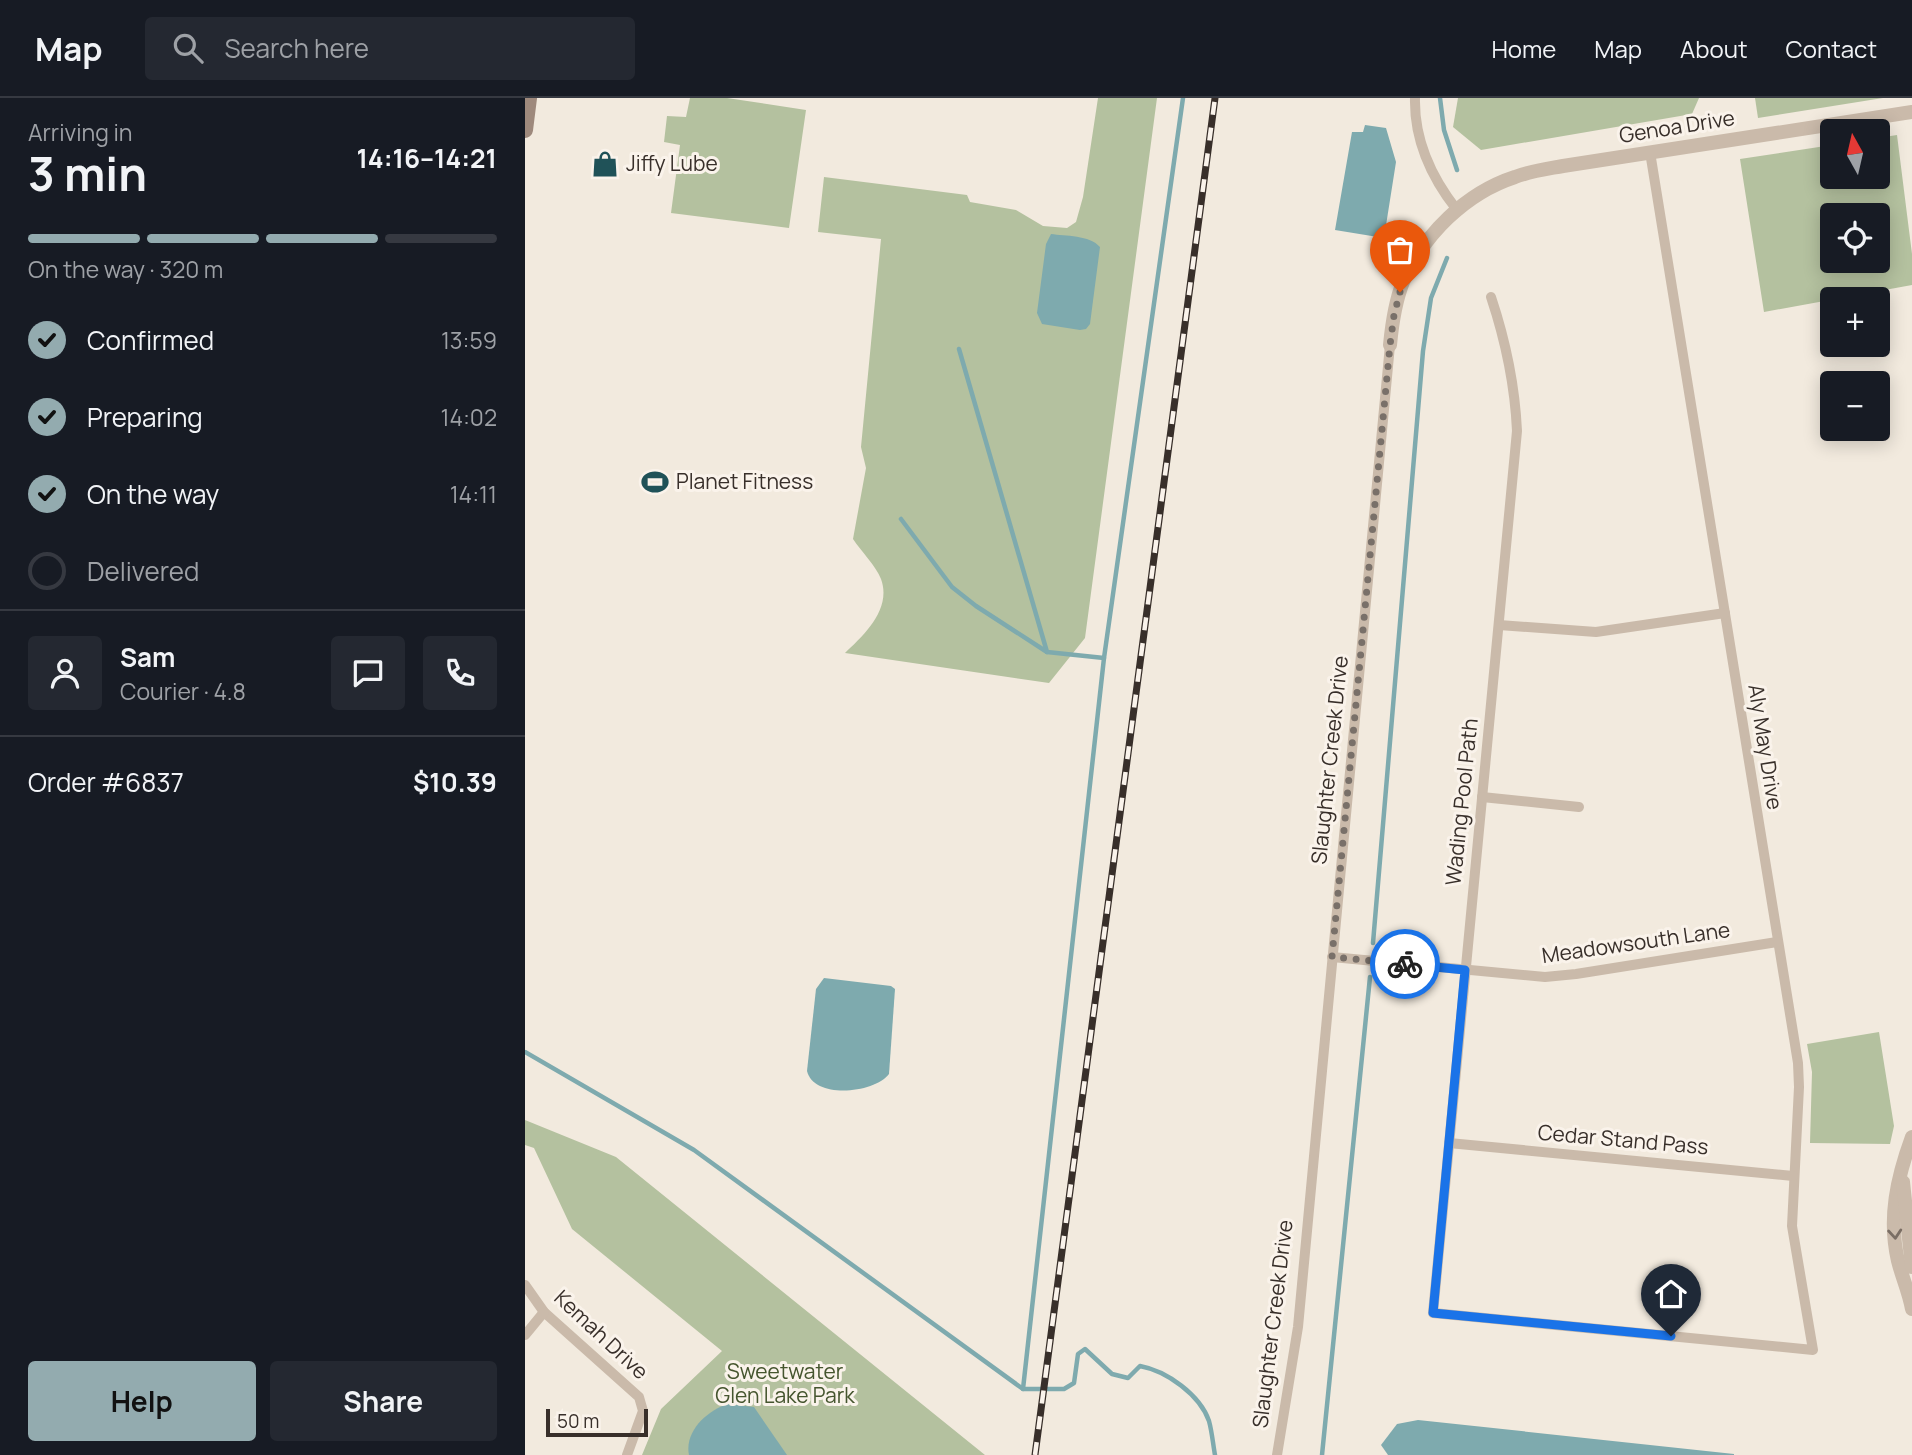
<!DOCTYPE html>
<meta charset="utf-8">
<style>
:root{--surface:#171b24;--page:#242831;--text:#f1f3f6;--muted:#9ea1a6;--line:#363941;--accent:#93abaf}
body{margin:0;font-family:Manrope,sans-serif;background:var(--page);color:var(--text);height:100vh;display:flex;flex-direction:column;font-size:26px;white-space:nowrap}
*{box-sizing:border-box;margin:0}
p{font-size:23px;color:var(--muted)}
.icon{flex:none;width:38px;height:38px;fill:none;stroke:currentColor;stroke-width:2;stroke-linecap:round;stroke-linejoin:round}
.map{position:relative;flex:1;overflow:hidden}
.drawer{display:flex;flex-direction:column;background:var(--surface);width:525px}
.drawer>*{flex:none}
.needle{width:46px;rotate:352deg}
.buttons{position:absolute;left:1295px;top:21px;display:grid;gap:14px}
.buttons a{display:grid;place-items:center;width:70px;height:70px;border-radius:7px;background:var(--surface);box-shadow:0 4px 18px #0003;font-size:35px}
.scale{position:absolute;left:21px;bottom:18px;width:102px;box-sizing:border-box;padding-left:7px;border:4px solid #382f2a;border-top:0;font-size:19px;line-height:24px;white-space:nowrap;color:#382f2a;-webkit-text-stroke:5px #faf3eb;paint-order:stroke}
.pin{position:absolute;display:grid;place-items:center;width:60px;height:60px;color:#fff;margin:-72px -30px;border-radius:50% 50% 50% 0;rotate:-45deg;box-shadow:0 0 7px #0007}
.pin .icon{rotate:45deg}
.courier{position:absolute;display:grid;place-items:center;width:70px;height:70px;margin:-35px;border:5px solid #1a73e8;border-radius:50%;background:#fff;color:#222;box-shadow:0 2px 9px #0007}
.overview em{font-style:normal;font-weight:700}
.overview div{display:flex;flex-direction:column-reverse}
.overview{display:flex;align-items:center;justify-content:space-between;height:119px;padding:0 28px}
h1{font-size:46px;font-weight:700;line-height:52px}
.bar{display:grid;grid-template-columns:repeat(4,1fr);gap:10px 7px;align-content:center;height:84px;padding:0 28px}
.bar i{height:9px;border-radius:5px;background:var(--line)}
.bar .current{background:var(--accent)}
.bar p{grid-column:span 4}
.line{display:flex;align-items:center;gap:18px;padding:0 28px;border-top:2px solid var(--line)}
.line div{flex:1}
.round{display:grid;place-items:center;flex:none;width:74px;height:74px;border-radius:7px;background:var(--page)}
ol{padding:0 28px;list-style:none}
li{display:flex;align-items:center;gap:21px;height:77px}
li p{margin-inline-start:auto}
li .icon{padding:7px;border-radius:50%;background:var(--accent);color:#111;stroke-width:4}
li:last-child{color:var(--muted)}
li i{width:38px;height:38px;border:4px solid var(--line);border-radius:50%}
.action{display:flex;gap:14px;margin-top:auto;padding:14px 28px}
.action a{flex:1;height:80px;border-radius:7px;background:var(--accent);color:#111;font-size:28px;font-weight:700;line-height:80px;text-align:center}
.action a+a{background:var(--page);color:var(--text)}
header{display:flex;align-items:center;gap:42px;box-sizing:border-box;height:98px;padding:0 35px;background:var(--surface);border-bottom:2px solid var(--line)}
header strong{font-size:33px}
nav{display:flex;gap:38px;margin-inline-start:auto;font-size:24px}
.search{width:490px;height:63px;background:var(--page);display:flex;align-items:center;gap:18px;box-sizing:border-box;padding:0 24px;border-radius:7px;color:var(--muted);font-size:26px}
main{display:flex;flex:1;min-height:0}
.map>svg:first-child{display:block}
.green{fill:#b4c19f;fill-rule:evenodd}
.water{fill:#7eaaae}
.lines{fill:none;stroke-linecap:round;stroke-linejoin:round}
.stream{stroke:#7eaaae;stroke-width:4.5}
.minor{stroke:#cabaaa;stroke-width:10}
.tertiary{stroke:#cabaaa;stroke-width:14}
.secondary{stroke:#9e897c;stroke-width:16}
.rail-casing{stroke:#382f2a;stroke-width:7}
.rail{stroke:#faf3eb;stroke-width:4.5;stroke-dasharray:13;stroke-linecap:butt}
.oneway{stroke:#7a6e64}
.done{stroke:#797069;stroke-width:7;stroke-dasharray:0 12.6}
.route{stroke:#1a73e8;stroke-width:9}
.labels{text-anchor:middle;stroke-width:6;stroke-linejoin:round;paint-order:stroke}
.street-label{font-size:21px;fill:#382f2a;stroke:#faf3eb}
.poi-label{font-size:21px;fill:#382f2a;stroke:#faf3eb;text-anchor:start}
.park-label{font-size:21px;fill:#45552e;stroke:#faf3eb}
</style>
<header>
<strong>Map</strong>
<div class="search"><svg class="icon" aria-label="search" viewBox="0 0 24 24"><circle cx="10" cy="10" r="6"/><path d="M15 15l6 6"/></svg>Search here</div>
<nav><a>Home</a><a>Map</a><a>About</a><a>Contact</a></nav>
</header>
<main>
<section class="drawer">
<div class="overview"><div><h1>3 min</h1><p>Arriving in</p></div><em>14:16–14:21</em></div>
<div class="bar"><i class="current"></i><i class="current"></i><i class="current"></i><i></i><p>On the way · 320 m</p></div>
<ol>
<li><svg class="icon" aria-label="check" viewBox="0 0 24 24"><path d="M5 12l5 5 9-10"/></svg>Confirmed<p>13:59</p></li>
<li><svg class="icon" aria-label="check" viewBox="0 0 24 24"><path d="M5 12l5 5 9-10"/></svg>Preparing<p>14:02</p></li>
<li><svg class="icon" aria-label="check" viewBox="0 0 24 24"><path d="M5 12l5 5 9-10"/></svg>On the way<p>14:11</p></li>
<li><i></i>Delivered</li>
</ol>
<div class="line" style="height:126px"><a class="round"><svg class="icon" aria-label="person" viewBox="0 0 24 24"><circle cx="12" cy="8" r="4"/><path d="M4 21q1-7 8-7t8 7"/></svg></a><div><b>Sam</b><p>Courier · 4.8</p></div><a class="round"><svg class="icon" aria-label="chat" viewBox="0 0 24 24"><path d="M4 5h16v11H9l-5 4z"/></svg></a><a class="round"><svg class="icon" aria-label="phone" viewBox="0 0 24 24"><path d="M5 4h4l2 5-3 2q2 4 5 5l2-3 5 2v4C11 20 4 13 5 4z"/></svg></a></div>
<div class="line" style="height:91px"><div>Order #6837</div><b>$10.39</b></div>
<div class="action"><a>Help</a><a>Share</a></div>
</section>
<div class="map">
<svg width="1387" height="1357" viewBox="0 0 1387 1357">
<rect width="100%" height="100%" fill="#f2eade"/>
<g class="green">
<polygon points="165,0 202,0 281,12 264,130 146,115 155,47 139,44 142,18 161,19"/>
<path d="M 573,0 L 632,0 L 560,540 L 524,585 L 320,555 C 339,537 367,511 356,481 C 351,468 336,453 328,441 L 341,370 L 336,349 L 356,141 L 293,134 L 299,79 L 442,97 L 445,104 L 491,112 L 518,128 L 542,130 L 551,124 L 558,99 Z"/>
<polygon points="933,0 1174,0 1167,16 956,52 928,29"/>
<polygon points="1230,0 1358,0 1233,20"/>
<path d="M 1372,37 L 1387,156 L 1387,187 L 1239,214 L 1215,61 L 1307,47 L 1307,79 L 1353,79 L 1353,40 ZM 1307,117 L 1353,117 L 1353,163 L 1307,163 Z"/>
<polygon points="1354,934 1369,1028 1365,1046 1285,1045 1287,974 1282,946"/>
<polygon points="0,1022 91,1059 460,1357 117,1357 136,1311 197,1253 47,1131 9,1050 0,1047"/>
</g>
<g class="water">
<polygon points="840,27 861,30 871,64 859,140 810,132 827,34 838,34"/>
<path d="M 526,136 C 540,138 565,137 575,149 L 565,226 L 561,231 L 555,232 L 517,226 L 512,215 L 521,146 Z"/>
<path d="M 299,880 L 366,888 L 370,891 L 364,976 C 350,995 289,1002 282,973 L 291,891 Z"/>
<path d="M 203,1306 L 229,1309 L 262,1357 L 164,1357 C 159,1333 183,1312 203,1306 Z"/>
<polygon points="893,1322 1209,1356 1209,1357 863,1357 856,1347 872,1326"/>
</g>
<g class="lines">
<g class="stream">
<polyline points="915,0 919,32 932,72"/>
<polyline points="859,140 868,158"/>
<polyline points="434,251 522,554"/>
<polyline points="376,421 427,489 451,508 522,554 579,560"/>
<polyline points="848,845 898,253 906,200 922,160"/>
<path d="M 0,954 L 169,1052 L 498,1291 L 539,1291 L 549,1285 L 553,1256 L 560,1251 L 587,1276 L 603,1280 L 615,1268 C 642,1273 675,1297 684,1323 C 687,1334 688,1346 690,1357"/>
<polyline points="498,1291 579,560 658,0"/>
<polyline points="797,1357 845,879"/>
</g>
<g class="minor">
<path d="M 890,0 C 889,43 906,79 932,112"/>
<path d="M 966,199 C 980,241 990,289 992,333 L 908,1215 L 1288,1252 L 1267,1128 L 1274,989 L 1273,965 L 1125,54"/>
<polyline points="974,527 1071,534 1200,515"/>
<polyline points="957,699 1054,709"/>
<polyline points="807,859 1020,879 1051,876 1252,844"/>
<polyline points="924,1045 1268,1078"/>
<polyline points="0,1187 19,1214 114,1299 118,1313 102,1357"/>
<polyline points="0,1237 19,1214"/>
<polyline points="752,1357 773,1229 865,247"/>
</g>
<g class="tertiary">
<path d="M 865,247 C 867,226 870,204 878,184 C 899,136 941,95 990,79 C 1006,73 1022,71 1038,68 L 1387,14"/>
<path d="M 1387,1039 C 1372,1080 1363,1120 1373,1163 C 1377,1179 1384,1194 1387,1211"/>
<polyline points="1378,1084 1387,1169"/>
</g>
<polyline class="secondary" points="0,32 4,0"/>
<g class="rail-casing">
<polyline id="rail" points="510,1357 690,0"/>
</g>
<use href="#rail" class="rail"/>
</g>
<defs><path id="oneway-chevron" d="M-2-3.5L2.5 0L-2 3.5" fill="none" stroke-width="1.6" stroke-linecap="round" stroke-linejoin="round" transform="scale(1.75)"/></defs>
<use class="oneway" href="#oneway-chevron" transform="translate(1370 1136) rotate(85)"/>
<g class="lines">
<polyline class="done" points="875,194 869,217 865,247 807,859 880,866"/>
<polyline class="route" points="880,866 940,872 908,1215 1146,1238"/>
</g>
<defs>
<g id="shop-bare" transform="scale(2.1)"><path d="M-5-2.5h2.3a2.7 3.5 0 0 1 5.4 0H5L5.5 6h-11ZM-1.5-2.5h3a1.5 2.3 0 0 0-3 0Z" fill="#205258" stroke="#faf3eb" stroke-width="2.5" paint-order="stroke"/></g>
<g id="stadium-bare" transform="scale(2.1)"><path d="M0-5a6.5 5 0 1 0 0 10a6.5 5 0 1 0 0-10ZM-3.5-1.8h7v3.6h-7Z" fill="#205258" stroke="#faf3eb" stroke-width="2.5" paint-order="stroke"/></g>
</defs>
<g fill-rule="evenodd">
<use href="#shop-bare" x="80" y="66"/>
<use href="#stadium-bare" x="130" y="384"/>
</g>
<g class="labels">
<g class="street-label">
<text transform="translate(1152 29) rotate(-9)" y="7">Genoa Drive</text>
<text transform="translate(1240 649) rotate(81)" y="7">Aly May Drive</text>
<text transform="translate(805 662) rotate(-84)" y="7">Slaughter Creek Drive</text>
<text transform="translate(937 704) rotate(-84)" y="7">Wading Pool Path</text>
<text transform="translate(1111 845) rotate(-8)" y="7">Meadowsouth Lane</text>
<text transform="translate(1098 1042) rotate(5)" y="7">Cedar Stand Pass</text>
<text transform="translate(748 1226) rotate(-83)" y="7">Slaughter Creek Drive</text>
<text transform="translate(76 1237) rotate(43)" y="7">Kemah Drive</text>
</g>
<g class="poi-label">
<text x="101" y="73">Jiffy Lube</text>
<text x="151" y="391">Planet Fitness</text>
</g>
<g class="park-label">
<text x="260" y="1281">Sweetwater<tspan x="260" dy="24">Glen Lake Park</tspan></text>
</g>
</g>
</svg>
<div class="buttons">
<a><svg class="needle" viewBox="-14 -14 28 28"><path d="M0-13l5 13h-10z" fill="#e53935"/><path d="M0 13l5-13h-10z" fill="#9ea1a6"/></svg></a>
<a><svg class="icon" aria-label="locate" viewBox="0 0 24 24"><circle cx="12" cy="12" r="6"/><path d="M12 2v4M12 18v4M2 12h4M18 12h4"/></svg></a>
<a>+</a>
<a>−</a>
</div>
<div class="scale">50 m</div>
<div class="pin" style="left:875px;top:194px;background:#ea580c"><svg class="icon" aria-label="bag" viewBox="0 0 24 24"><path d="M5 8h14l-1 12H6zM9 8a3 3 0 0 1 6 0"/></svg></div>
<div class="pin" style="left:1146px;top:1238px;background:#1f2937"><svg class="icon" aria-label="home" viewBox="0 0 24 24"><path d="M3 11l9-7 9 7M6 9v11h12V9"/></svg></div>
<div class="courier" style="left:880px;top:866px"><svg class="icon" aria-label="bike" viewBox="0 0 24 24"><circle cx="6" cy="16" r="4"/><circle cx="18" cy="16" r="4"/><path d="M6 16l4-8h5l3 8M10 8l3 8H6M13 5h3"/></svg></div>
</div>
</main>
